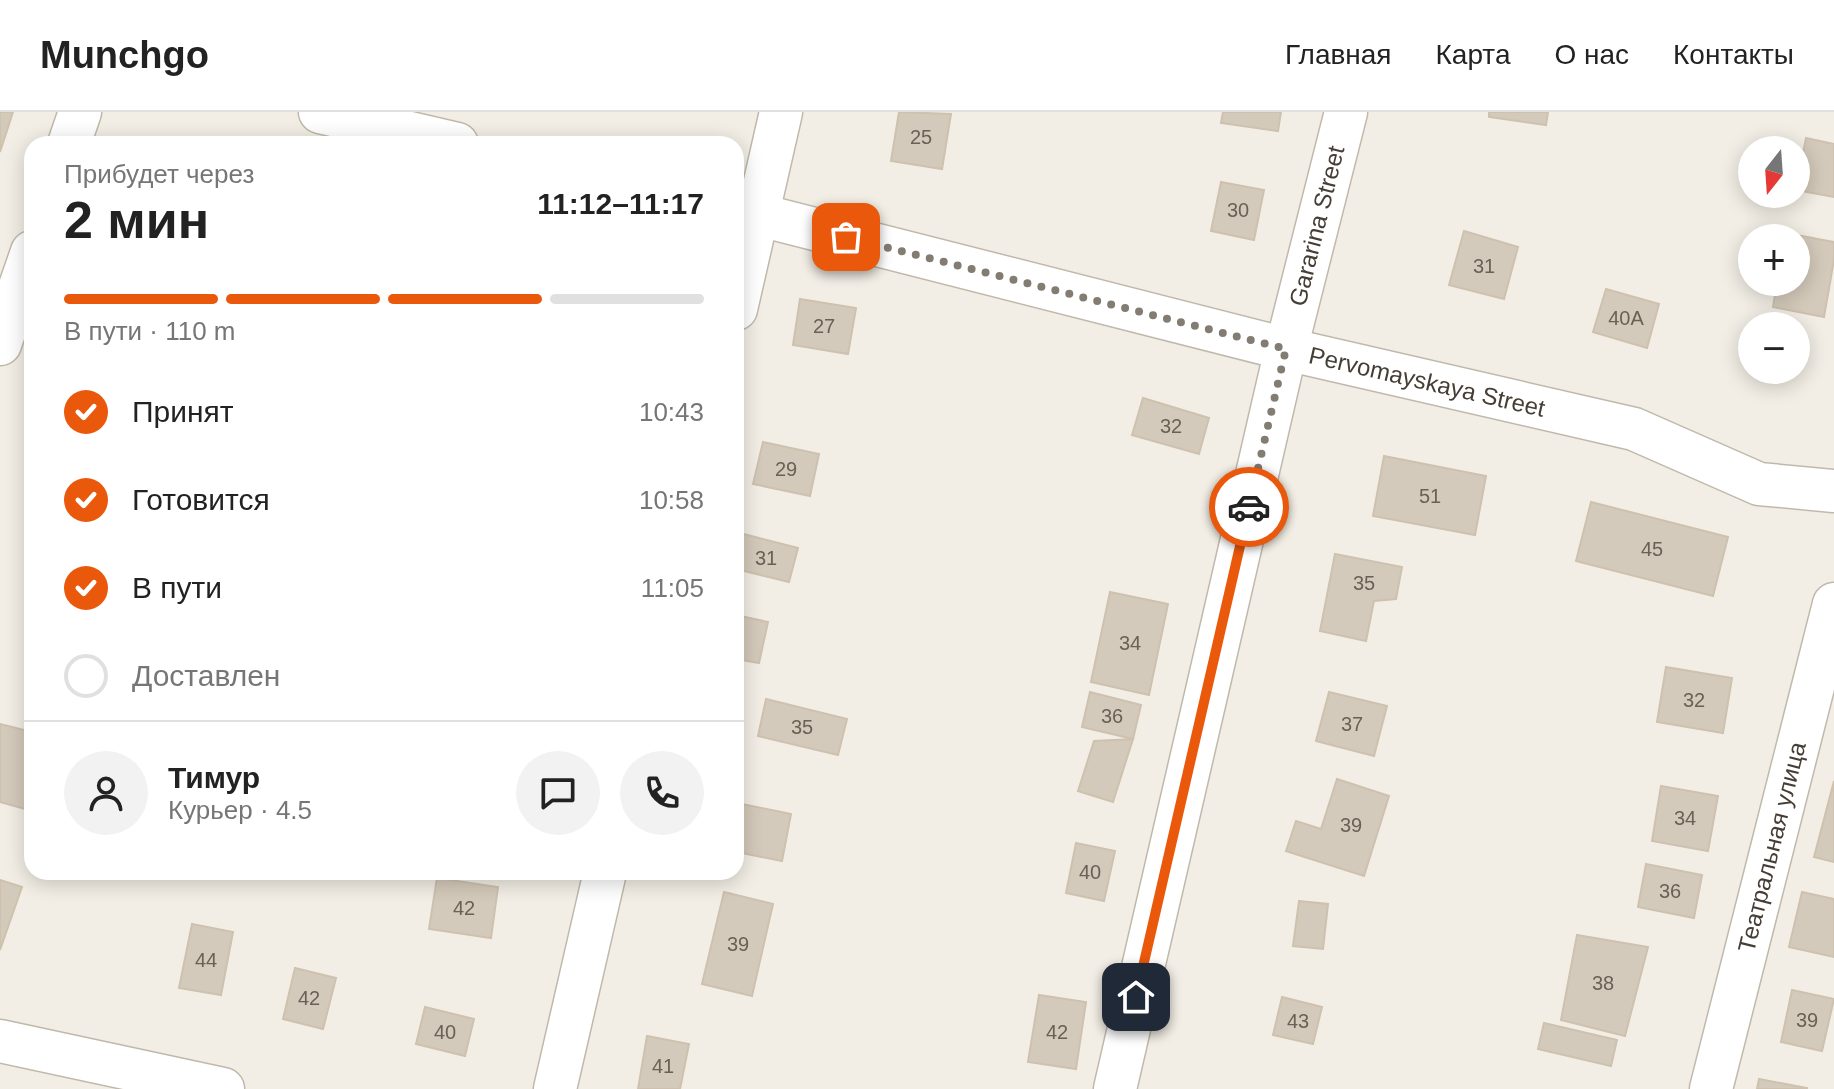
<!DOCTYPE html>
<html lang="ru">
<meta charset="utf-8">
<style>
:root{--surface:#fff;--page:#f2f2f2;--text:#222;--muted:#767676;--line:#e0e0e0;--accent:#ea580c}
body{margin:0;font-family:Arial,sans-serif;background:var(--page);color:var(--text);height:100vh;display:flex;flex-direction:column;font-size:30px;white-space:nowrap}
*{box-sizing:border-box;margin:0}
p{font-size:26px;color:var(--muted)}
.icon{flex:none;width:44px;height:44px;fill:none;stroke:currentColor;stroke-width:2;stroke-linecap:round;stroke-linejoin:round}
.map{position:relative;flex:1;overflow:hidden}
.side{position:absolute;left:24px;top:24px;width:720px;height:744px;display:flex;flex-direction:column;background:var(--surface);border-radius:24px;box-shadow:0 4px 20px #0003}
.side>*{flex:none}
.needle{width:52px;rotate:197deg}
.controls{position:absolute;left:1738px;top:24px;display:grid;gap:16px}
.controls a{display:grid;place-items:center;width:72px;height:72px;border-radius:50%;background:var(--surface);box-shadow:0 4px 20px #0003;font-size:40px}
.pin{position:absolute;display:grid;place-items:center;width:68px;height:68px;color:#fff;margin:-34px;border-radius:16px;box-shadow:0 4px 12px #0006}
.courier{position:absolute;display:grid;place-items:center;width:80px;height:80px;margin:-40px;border:6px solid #ea580c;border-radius:50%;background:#fff;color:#222;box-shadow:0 2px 10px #0007}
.summary em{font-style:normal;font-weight:800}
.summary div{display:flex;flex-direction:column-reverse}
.summary{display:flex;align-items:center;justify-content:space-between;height:136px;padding:0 40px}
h1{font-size:52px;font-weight:800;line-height:60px}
.bar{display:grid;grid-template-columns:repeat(4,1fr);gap:12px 8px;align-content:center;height:96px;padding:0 40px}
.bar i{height:10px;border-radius:6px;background:var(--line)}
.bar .selected{background:var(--accent)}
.bar p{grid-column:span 4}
.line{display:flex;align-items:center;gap:20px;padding:0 40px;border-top:2px solid var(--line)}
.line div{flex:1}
.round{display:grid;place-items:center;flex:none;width:84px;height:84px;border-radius:42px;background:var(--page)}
ol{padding:0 40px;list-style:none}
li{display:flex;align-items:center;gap:24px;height:88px}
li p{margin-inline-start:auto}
li .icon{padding:8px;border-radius:50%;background:var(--accent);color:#fff;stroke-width:4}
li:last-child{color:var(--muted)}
li i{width:44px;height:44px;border:4px solid var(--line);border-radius:50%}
header{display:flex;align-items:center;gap:48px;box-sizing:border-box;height:112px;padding:0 40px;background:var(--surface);border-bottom:2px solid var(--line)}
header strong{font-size:38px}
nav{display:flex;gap:44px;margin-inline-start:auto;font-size:28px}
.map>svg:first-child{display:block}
.building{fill:#d4cabb;stroke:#cec1ae;stroke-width:2}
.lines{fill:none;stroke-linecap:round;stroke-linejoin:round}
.minor-casing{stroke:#c0b9ab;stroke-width:45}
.minor{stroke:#fff;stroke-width:42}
.done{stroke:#827c73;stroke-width:8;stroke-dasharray:0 14.4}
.route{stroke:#ea580c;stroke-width:10}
.labels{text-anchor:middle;stroke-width:8;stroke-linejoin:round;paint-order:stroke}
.number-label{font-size:20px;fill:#696156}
.street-label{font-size:24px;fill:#453e35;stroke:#fff}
</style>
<header>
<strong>Munchgo</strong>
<nav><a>Главная</a><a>Карта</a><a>О нас</a><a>Контакты</a></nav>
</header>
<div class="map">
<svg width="1834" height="977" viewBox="0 0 1834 977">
<rect width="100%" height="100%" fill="#f2eee5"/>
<g class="building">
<polygon points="0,0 13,0 0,40"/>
<polygon points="899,0 951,2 942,57 891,49"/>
<polygon points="1223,0 1281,0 1278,19 1221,11"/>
<polygon points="1489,0 1548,0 1546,13 1489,5"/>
<polygon points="1806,26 1834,32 1834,85 1796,78"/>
<polygon points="1221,70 1264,78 1254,128 1211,119"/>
<polygon points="1464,119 1518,135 1504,187 1449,173"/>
<polygon points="1786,121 1834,130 1834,148 1824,205 1773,195 1777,170 1796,170 1796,126 1785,126"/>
<polygon points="1606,177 1659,192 1647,236 1593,220"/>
<polygon points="800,187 856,196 848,242 793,233"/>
<polygon points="1143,286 1209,306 1199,342 1132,323"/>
<polygon points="763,330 819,342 810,384 753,372"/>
<polygon points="1384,344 1486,364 1475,423 1373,404"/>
<polygon points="1591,390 1728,425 1713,484 1576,449"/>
<polygon points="736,420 798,436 789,470 736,457"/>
<polygon points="1335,442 1402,455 1396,487 1374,489 1366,529 1320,519"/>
<polygon points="1110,480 1168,492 1149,583 1091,570"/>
<polygon points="736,503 768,510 759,551 736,547"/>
<polygon points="1666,555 1732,566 1723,621 1657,610"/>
<polygon points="1090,580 1141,593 1133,627 1082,615"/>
<polygon points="1329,580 1387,594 1374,644 1316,629"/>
<polygon points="766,587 847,607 838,643 758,624"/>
<polygon points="0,612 32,620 32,699 0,690"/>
<polygon points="1133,627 1113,690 1078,679 1094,629"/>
<polygon points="1337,667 1389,684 1364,764 1286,739 1296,709 1321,717"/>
<polygon points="1834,669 1834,750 1814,745"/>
<polygon points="1661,674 1718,684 1708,739 1652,729"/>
<polygon points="742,692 791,702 782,749 736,740 736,721"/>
<polygon points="1076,731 1115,739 1104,789 1066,781"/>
<polygon points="1646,752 1702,763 1694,806 1638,795"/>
<polygon points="437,766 498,775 491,826 429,817"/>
<polygon points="0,768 22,775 0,838"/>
<polygon points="724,780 773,792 752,884 702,872"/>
<polygon points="1802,780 1834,787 1834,845 1789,835"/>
<polygon points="1299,789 1328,792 1323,837 1293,834"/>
<polygon points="192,812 233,820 221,883 179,876"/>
<polygon points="1577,823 1648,835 1625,924 1561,908"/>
<polygon points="295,856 336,866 323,917 283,907"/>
<polygon points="1792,878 1834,887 1822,939 1781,930"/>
<polygon points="1039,883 1086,890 1076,957 1028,950"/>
<polygon points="1282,885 1322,895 1313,932 1273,923"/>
<polygon points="425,895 474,907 465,944 416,932"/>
<polygon points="1544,911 1617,928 1611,954 1538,937"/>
<polygon points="647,924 689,932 680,977 638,977"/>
<polygon points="1759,967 1807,976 1807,977 1757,977"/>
</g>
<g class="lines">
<g class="minor-casing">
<g id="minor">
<polyline points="320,0 457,32"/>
<polyline points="69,32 80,0"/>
<polyline points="736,97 1286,237 1634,317 1759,372 1834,379"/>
<polyline points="736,197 781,0"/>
<polyline points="0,232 32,140"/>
<polyline points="0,929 223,977"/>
<polyline points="555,977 605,760"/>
<polyline points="1115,977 1286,237 1346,0"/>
<polyline points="1711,977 1834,492"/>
</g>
</g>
<use href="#minor" class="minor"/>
</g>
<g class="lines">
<polyline class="done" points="846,125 1286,237 1249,395"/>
<polyline class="route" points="1136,885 1249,395"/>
</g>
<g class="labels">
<g class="number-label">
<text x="921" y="32">25</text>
<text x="1238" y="105">30</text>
<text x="1484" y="161">31</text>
<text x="1626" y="213">40А</text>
<text x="824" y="221">27</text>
<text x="1171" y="321">32</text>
<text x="786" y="364">29</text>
<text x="1430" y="391">51</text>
<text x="1652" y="444">45</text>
<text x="766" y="453">31</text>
<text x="1364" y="478">35</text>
<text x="1130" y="538">34</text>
<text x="1694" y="595">32</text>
<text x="1112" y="611">36</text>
<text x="1352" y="619">37</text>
<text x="802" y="622">35</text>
<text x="1685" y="713">34</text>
<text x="1351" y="720">39</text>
<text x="1090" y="767">40</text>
<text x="1670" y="786">36</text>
<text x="464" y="803">42</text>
<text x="738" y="839">39</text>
<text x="206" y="855">44</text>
<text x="1603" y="878">38</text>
<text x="309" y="893">42</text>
<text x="1807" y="915">39</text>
<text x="1298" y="916">43</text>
<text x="445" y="927">40</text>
<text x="1057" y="927">42</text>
<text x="663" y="961">41</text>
</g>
<g class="street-label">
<text transform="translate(1317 114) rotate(-76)" y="8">Gararina Street</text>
<text transform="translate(1427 270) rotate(13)" y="8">Pervomayskaya Street</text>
<text transform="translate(1772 735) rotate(-76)" y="8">Театральная улица</text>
</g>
</g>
</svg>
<div class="controls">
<a><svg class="needle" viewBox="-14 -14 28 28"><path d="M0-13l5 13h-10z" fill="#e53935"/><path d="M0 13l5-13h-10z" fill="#767676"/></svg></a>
<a>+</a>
<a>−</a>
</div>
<div class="pin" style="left:846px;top:125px;background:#ea580c"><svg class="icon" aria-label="bag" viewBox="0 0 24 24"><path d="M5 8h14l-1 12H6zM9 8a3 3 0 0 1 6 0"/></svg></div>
<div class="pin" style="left:1136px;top:885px;background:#1f2937"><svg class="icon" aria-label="home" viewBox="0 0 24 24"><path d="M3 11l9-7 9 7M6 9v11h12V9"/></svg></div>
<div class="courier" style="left:1249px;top:395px"><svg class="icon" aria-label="car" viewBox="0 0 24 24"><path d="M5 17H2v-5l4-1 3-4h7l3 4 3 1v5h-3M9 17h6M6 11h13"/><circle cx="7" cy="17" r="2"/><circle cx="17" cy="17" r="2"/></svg></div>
<section class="side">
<div class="summary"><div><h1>2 мин</h1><p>Прибудет через</p></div><em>11:12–11:17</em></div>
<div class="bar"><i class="selected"></i><i class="selected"></i><i class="selected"></i><i></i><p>В пути · 110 m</p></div>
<ol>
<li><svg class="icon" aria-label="check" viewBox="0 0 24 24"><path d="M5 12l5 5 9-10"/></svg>Принят<p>10:43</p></li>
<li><svg class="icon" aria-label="check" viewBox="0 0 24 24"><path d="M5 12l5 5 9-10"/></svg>Готовится<p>10:58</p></li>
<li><svg class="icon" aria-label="check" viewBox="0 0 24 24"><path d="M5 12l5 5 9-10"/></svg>В пути<p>11:05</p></li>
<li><i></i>Доставлен</li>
</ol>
<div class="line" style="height:144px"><a class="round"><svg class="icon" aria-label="person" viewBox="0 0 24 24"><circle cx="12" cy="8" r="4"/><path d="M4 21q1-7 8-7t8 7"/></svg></a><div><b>Тимур</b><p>Курьер · 4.5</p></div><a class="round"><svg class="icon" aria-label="chat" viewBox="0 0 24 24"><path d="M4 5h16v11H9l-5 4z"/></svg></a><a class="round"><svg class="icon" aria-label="phone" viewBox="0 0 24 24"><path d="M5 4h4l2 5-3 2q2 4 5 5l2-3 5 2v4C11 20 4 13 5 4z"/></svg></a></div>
</section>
</div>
